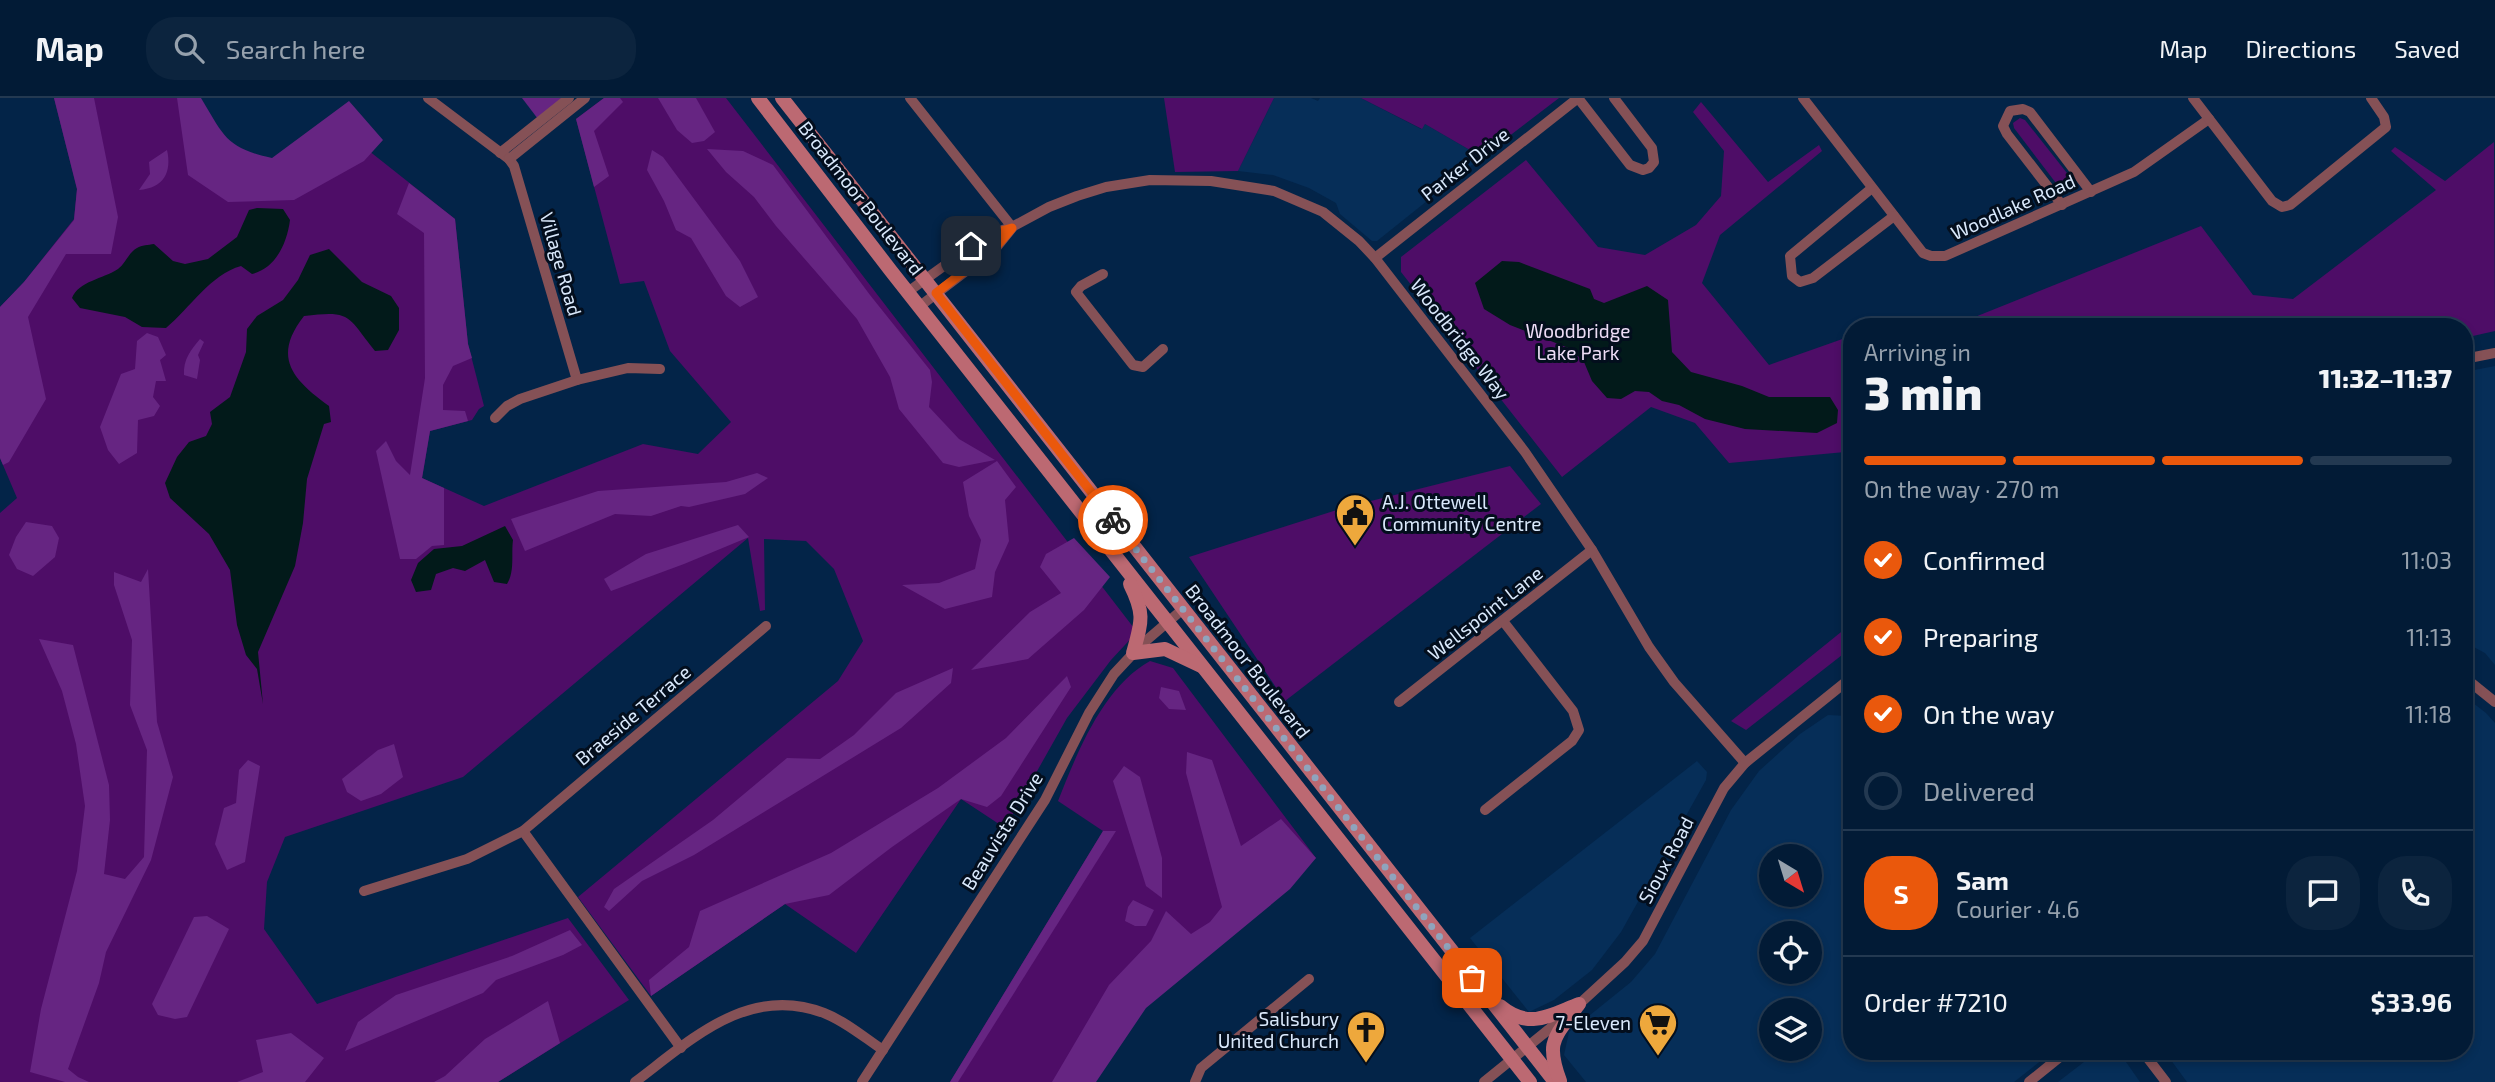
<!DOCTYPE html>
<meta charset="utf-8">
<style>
:root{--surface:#021b36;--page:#0c243e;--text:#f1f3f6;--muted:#96a1ad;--line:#233951;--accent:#ea580c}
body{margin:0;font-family:"Exo 2",sans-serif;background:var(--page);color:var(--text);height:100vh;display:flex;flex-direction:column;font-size:26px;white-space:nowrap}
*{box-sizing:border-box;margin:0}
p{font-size:23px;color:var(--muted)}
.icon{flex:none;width:38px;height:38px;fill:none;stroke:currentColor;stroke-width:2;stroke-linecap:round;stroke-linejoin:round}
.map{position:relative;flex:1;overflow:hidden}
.sheet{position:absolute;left:1843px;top:220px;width:630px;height:742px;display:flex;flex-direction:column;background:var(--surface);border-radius:28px;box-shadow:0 4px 10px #0003,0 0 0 2px var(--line)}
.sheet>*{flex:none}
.needle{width:46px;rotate:142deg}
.fabs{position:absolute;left:1759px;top:746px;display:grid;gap:14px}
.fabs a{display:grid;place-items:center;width:63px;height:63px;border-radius:50%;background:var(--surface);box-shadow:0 4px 10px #0003,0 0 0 2px var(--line);font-size:35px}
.pin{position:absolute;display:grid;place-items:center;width:60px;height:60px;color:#fff;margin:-30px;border-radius:14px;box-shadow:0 4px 10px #0006}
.courier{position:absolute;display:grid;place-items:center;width:70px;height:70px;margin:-35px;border:5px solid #ea580c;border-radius:50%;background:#fff;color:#222;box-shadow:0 2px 9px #0007}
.head em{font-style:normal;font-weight:800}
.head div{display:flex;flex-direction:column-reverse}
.head{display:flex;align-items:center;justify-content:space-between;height:119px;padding:0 21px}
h1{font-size:46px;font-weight:800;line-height:52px}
.bar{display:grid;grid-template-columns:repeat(4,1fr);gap:10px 7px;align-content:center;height:84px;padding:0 21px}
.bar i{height:9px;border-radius:5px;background:var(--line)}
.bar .on{background:var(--accent)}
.bar p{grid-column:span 4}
.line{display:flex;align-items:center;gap:18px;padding:0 21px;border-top:2px solid var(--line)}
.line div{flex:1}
.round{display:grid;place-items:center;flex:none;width:74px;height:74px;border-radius:28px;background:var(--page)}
ol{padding:0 21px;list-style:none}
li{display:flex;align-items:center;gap:21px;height:77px}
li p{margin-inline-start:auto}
li .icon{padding:7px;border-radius:50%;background:var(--accent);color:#fff;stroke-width:4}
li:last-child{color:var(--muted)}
li i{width:38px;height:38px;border:4px solid var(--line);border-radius:50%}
header{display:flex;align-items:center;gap:42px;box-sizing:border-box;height:98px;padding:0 35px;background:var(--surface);border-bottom:2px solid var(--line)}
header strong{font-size:33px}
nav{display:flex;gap:38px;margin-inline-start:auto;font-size:24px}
.search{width:490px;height:63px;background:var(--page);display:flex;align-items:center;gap:18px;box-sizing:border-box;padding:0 24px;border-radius:28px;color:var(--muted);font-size:26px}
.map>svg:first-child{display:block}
.built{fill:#062e58;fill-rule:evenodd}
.green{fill:#4e0d67}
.forest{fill:#662582}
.water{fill:#021a1a}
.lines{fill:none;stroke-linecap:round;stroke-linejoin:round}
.street{stroke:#855156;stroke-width:10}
.secondary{stroke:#bc6972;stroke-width:14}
.done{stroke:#8fa4bd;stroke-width:7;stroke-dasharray:0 12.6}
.route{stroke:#ea580c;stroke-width:9}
.labels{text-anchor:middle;stroke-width:6;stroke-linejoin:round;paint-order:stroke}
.street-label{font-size:19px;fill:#dae9fc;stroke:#030e1d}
.park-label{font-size:19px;fill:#edddf6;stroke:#030e1d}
.poi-label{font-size:19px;fill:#dae9fc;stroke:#030e1d;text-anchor:end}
</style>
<header>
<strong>Map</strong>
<div class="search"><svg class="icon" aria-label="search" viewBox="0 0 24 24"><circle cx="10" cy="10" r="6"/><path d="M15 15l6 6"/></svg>Search here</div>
<nav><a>Map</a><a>Directions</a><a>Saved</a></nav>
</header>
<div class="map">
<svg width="2495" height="984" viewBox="0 0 2495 984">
<rect width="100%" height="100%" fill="#032448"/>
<g class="built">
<polygon points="1274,0 1311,0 1318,3 1320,0 1361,0 1421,31 1425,26 1482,59 1377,143 1372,143 1340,116 1336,105 1309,90 1273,77 1238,73"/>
<polygon points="2495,268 2495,567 2485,555 2464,544 2464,274"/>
<polygon points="2464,598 2486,615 2495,625 2495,984 2187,984 2165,954 2464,954"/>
<path d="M 1828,617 L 1848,618 L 1851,622 L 1852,954 L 2052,954 L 2014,984 L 1586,984 L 1564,957 L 1569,934 L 1631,884 L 1655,856 L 1731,712 L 1759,673 L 1800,636 ZM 1771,758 L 1810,758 L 1810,796 L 1771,796 ZM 1771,835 L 1810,835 L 1810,873 L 1771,873 ZM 1771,912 L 1810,912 L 1810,950 L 1771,950 Z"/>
<polygon points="1697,663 1707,674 1706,682 1621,834 1592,872 1554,902 1529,914 1470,840"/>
<polygon points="2097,954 2119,954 2140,984 2058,984"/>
</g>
<g class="green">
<polygon points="54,0 180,0 215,56 272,67 330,22 455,121 468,246 484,308 479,311 472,322 430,333 422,380 484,408 643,346 698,356 731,324 670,253 644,183 620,186 576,21 604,0 726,0 1137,534 1111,562 1067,620 1005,730 961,701 856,855 785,806 651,898 578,799 838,583 863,543 834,471 806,443 764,441 765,512 760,513 748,440 463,679 285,739 267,784 264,831 317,906 568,820 629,902 498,984 0,984 0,415 17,400 0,360 0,209 24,184 74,121 77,91"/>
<polygon points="1164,0 1274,0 1238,73 1175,74"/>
<polygon points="1361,0 1559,0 1482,59 1425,26 1422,31"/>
<polygon points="1701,4 1768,84 1819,47 1822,53 1720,137 1702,185 1769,267 1851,238 1851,351 1845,354 1729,365 1695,325 1651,309 1562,379 1401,174 1401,159 1526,62 1598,149 1645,157 1696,127 1721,98 1724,53 1693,14"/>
<polygon points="2020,20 2025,22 2074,84 2071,91 2062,93 2014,30 2013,25"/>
<polygon points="2494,44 2495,233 2464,240 2464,229 1950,229 2201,128 2253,197 2293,201 2436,92 2391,53 2395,49 2445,83"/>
<polygon points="1510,368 1541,406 1285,603 1189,459 1343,410"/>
<polygon points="1851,526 1851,550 1746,632 1731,623"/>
<path d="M 1150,563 L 1173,570 L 1316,760 L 1142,894 L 1080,984 L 950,984 L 1103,733 L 1058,703 C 1077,655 1103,589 1150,563 Z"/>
</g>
<g class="forest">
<polygon points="54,0 94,0 118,119 111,156 66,156 28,219 46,301 9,364 3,367 0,360 0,209 24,184 74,122 77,91"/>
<path d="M 177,0 L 201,0 C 224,38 226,50 272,60 L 349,3 L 383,42 L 364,63 L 294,102 L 228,104 L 188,77 Z"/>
<polygon points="522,0 565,0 538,21"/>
<polygon points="604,0 620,0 623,4 594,33 609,78 594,89 576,21"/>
<polygon points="658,0 696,0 715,34 704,43 692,45 677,32"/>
<polygon points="707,51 743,53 773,67 870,197 930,272 932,284 929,309 959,341 995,362 959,369 943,365 899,311 890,279 857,221 776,128 754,99 726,74"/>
<path d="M 167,52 C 172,74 164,90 139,92 L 150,76 L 149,64 Z"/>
<polygon points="652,52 663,59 740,163 758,199 740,209 726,198 691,140 676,132 664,103 647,72"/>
<polygon points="409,85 455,121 468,246 472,260 453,268 443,287 443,312 465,313 468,323 430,333 422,380 444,390 444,447 432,448 416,461 400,461 376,353 386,343 396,363 410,377 425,280 424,135 397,116"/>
<polygon points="147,235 158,239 166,257 160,262 166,283 156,283 153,299 160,308 154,318 138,322 137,355 119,366 108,352 100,329 121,276 135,271 137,243"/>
<path d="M 200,241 L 204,244 L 198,257 L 200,262 L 197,281 L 184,277 C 183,261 191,252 200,241 Z"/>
<polygon points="997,363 1016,389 1005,402 1009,443 995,474 992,499 945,511 902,487 939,485 975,471 981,442 969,418 963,384"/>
<polygon points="757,375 768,380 745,396 689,409 681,408 651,418 615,416 525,453 511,421 598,393 726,384"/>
<polygon points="26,424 52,428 59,440 55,459 33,478 17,471 9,457 16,439"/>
<polygon points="738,427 749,439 684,466 611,493 604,481 646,456"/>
<polygon points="1074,440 1110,479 1084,512 1028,561 971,572 1030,514 1061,495 1040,469 1046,456"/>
<polygon points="148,471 157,624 173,679 151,762 106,854 99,885 68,971 78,979 89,984 65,984 30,974 41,911 77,773 85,708 76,646 62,593 39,541 73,547 109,687 110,722 104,776 125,781 144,759 147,652 130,607 132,542 114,487 114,474 141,484"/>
<polygon points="953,570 951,585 901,630 694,757 642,783 609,813 604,809 614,791 713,722 787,660 820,661 854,637 896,595"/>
<polygon points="1067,578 1071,589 1001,698 987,709 961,701 892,749 829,797 785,806 651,898 649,882 689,849 700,813 831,755 938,690 1006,640"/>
<polygon points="1161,589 1179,593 1186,612 1169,611 1159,600"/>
<polygon points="394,646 403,679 381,696 361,703 347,694 342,681 378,652"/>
<polygon points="1187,654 1212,662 1241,748 1281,721 1316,760 1290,791 1146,910 1096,984 1052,984 1109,887 1151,843 1166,813 1191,836 1210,824 1222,809 1186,675"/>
<polygon points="248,662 260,668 245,764 227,772 215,746 224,710 236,705 239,672"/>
<polygon points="1124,668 1140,679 1162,760 1162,800 1146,788 1113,683"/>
<polygon points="1103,733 1116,733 958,984 950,984"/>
<polygon points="1133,802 1154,812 1146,828 1135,828 1125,823 1128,809"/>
<polygon points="207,818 229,831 187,919 175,921 158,917 152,906 194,819"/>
<polygon points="570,832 582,847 563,857 496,882 483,895 345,953 358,924 396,897 512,858"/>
<polygon points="548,903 560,945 498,984 434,984 445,978 485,941"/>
<polygon points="291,935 324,960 305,984 237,984 263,974 256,942"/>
</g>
<g class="water">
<path d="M 257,110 L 283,111 L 290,122 C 287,145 276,170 252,176 L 241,168 C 211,176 190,210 166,230 L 142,229 L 125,219 L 80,210 L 72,200 C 79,183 103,181 118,171 C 126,165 129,154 137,150 C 142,147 148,147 154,146 L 173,163 L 185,166 L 208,161 L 237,139 L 249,112 Z"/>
<path d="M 329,151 L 362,184 L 391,198 L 399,210 L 399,232 L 388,252 L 375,253 C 347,218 352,212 304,218 C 272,259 292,281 329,308 L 331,324 L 324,326 L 307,381 L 303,425 L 295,468 L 258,554 L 263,606 L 257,571 L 246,557 L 237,527 L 230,472 L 209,436 L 170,400 L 165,385 L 177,359 L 189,344 L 206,338 L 212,326 L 210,314 L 230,299 L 246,254 L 247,231 L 257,218 L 283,202 L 298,182 L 310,157 Z"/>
<polygon points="1502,163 1519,164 1590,191 1594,201 1604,205 1647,188 1668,202 1672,254 1691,274 1742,288 1769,299 1830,299 1838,312 1837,325 1817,335 1745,331 1705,321 1679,307 1662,303 1649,294 1635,293 1621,301 1607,300 1592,283 1584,264 1571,251 1510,227 1484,211 1475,185"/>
<path d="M 505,428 L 513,442 C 511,457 515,473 507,486 L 494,484 L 485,462 L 465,473 L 453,470 L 436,476 L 431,492 L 416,494 L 411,482 L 418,465 L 434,451 L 462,448 Z"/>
</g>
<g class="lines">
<g class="street">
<polyline points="428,0 509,61 514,68 577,282"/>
<polyline points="910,0 1012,129"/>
<polyline points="1578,0 1630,67 1643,72 1649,70 1654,64 1652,50 1614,0"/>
<polyline points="1803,0 1923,155 1931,158 1945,158 2134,74 2209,21"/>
<polyline points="2193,0 2272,103 2282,109 2290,107 2386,29 2384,19 2371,0"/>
<polyline points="500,55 569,0"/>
<polyline points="509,61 585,0"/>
<polyline points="1872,90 1790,158 1792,178 1800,184 1813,180 1894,118"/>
<polyline points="2062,107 2007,36 2003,28 2010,13 2023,11 2030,14 2091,94"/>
<polyline points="1375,160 1578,0"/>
<polyline points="1103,176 1081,188 1076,194 1133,267 1143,269 1163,251"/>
<polyline points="909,193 987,137 1012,129 1049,109 1077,98 1106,89 1150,82 1211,83 1274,93 1323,114 1359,143 1375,160 1525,354 1592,452 1649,549 1674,584 1745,665"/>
<polyline points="920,208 995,151 1012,130"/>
<polyline points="2464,261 2495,255"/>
<polyline points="495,320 507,308 520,301 577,282 628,270 660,271"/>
<polyline points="2464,579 2495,604"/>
<polyline points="1399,604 1592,452"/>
<polyline points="1485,712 1572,643 1579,632 1573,613 1503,523"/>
<polyline points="523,733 681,950"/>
<polyline points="364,793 467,761 523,733 766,528"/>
<polyline points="1576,909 1625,864 1643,843 1724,690 1745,665 1852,579"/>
<polyline points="2143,954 2166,984"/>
<path d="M 635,984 C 691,942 748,886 824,915 C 845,923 865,940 883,952"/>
<polyline points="862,984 1045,702 1089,615 1114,576 1141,547 1183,511"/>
<polyline points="1195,984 1201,970 1309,881"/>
<polyline points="1484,984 1564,919"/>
<polyline points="2029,984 2066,954"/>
</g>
<g class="secondary">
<polyline points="758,0 891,173 1530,984"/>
<polyline points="782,0 1555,984"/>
<path d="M 1130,486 C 1145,516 1142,523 1133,555 L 1165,551 L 1201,568"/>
<path d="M 1500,908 C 1529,932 1548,918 1579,906"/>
<path d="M 1560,983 C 1545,942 1555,940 1578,907"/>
</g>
</g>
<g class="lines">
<polyline class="done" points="1113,422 1472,880"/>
<polyline class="route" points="971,148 987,137 1012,130 995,150 936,195 1113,422"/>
</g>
<defs>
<g id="civic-pin" transform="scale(2.0125)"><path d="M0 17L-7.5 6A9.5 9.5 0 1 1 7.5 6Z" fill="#eea83c" stroke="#030e1d"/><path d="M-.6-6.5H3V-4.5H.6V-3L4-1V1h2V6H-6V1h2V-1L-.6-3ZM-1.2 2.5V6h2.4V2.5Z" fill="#111"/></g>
<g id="supermarket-pin" transform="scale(2.0125)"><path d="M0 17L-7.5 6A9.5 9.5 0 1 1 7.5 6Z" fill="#eea83c" stroke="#030e1d"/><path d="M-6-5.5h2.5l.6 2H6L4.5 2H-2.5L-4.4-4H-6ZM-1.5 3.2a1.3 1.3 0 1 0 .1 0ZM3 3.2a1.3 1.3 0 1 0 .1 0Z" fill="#111"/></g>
<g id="church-pin" transform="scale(2.0125)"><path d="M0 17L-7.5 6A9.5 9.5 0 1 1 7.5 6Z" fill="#eea83c" stroke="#030e1d"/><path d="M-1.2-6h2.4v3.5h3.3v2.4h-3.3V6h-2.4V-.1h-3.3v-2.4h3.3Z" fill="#111"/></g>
</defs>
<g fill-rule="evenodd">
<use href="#civic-pin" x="1355" y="415"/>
<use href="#supermarket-pin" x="1658" y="925"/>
<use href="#church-pin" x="1366" y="932"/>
</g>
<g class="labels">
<g class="street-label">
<text transform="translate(1465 66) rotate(-38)" y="7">Parker Drive</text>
<text transform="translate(861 100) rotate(52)" y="7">Broadmoor Boulevard</text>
<text transform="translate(2013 109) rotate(-24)" y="7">Woodlake Road</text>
<text transform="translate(561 166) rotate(74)" y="7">Village Road</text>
<text transform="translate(1460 241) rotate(52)" y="7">Woodbridge Way</text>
<text transform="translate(1485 515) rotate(-38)" y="7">Wellspoint Lane</text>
<text transform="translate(1248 563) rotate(52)" y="7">Broadmoor Boulevard</text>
<text transform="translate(633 617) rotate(-40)" y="7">Braeside Terrace</text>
<text transform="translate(1002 733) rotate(-58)" y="7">Beauvista Drive</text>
<text transform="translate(1666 762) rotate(-62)" y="7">Sioux Road</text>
</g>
<g class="park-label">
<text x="1578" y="240">Woodbridge<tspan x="1578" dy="22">Lake Park</tspan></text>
</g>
<g class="poi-label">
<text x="1382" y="411" text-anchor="start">A.J. Ottewell<tspan x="1382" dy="22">Community Centre</tspan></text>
<text x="1339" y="928">Salisbury<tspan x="1339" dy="22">United Church</tspan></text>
<text x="1631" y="932">7-Eleven</text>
</g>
</g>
</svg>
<div class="fabs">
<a><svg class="needle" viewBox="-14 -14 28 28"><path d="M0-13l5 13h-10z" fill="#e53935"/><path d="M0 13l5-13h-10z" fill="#96a1ad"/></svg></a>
<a><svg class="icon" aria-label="locate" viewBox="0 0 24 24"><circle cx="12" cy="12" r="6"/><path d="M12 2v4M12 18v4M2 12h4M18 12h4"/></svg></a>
<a><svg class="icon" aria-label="layers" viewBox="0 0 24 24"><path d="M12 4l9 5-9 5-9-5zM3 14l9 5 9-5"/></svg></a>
</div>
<div class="pin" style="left:1472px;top:880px;background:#ea580c"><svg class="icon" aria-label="bag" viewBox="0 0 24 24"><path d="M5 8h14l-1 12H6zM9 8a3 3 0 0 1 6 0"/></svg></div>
<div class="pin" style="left:971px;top:148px;background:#1f2937"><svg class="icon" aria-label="home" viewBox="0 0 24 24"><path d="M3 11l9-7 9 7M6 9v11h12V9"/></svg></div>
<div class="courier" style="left:1113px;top:422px"><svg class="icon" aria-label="bike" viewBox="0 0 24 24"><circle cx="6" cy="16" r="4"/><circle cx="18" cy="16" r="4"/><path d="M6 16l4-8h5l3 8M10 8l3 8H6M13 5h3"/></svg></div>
<section class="sheet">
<div class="head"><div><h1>3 min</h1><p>Arriving in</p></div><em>11:32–11:37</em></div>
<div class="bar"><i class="on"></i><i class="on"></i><i class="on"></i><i></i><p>On the way · 270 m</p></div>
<ol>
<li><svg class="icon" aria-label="check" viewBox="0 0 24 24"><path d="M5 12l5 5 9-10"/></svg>Confirmed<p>11:03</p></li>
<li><svg class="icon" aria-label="check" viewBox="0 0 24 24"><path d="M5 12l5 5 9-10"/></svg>Preparing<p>11:13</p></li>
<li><svg class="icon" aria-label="check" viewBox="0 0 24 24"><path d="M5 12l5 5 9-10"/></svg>On the way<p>11:18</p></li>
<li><i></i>Delivered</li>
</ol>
<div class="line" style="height:126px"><b class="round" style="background:var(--accent);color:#fff">S</b><div><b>Sam</b><p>Courier · 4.6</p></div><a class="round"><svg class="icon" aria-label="chat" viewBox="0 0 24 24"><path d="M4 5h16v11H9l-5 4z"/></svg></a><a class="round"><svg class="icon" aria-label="phone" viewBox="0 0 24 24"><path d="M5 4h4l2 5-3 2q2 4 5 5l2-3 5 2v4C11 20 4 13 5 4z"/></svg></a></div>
<div class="line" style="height:91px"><div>Order #7210</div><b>$33.96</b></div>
</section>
</div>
